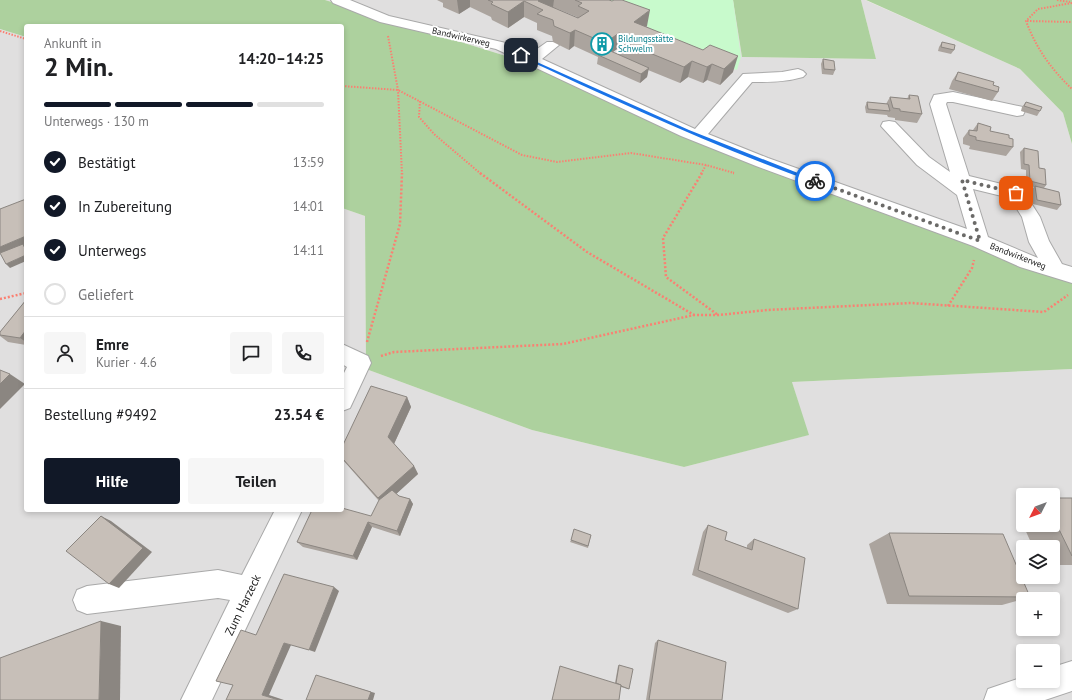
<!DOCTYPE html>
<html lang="de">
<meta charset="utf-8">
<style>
:root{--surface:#fff;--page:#f6f6f6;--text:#202124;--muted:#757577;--line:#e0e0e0;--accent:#111827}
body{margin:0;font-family:"PT Sans",sans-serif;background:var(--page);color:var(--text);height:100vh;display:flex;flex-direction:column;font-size:15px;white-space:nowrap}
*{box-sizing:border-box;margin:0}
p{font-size:13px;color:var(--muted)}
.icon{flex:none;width:22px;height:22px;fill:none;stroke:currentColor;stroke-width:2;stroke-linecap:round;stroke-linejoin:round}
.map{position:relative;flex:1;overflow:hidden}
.side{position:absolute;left:24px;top:24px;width:320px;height:488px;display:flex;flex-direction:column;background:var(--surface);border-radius:4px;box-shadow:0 2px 6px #0003}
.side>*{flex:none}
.needle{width:26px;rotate:228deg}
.controls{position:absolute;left:1016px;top:488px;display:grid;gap:8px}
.controls a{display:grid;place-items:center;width:44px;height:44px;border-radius:4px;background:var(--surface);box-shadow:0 2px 6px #0003;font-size:20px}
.pin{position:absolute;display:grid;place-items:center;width:34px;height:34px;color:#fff;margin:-17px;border-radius:8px;box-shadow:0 2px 6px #0006}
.courier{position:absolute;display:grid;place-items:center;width:40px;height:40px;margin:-20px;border:3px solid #1a73e8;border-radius:50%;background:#fff;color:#222;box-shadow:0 1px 5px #0007}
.overview em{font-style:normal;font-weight:800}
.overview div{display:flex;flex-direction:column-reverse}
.overview{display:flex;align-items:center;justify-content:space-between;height:68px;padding:0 20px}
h1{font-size:26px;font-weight:800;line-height:30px}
.bar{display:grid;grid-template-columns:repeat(4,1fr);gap:6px 4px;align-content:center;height:48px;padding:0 20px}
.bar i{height:5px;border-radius:3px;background:var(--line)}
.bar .on{background:var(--accent)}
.bar p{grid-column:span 4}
.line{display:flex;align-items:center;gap:10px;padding:0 20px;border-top:1px solid var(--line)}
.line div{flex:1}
.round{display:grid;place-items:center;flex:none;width:42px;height:42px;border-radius:4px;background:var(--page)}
ol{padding:0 20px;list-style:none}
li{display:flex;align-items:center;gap:12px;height:44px}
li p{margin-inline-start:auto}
li .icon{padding:4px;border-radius:50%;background:var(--accent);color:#fff;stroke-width:4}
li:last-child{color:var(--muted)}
li i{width:22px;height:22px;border:2px solid var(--line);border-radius:50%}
.cta{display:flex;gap:8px;margin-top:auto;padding:8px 20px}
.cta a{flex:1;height:46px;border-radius:4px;background:var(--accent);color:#fff;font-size:16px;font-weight:800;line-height:46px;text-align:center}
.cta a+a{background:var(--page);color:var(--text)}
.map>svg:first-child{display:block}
.residential{fill:#e0dfdf;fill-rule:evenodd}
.forest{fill:#add19e}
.park{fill:#c8facc}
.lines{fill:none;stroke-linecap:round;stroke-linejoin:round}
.minor-casing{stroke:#a9a9a9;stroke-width:2}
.path-far1{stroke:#fa8072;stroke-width:2;stroke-dasharray:1.5 1.5;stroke-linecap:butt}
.path{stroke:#fa8072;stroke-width:2.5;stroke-dasharray:2 2;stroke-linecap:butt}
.minor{fill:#fff;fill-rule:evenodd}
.wall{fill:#aba49e;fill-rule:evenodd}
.shaded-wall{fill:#8b8681}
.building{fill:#c7bfb8;stroke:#8b8681}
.route{fill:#1a73e8}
.done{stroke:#6b6a68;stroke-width:4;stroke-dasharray:0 7.2}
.labels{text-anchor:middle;stroke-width:4;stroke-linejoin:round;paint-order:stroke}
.far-street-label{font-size:9px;fill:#222;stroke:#fff}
.far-culture-label{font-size:9px;fill:#0d838f;stroke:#fff;text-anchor:start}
.near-street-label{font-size:12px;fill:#222;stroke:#fff}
</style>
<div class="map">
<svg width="1072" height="700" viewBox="0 0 1072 700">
<rect width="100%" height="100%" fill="#f2efe9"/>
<g class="residential">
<polygon points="325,0 733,0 742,57 876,59 861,0 865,0 1020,69 1063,113 1072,144 1072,272 914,224 532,64"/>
<path d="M 0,29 L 26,37 L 26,510 L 342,510 L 342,208 L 365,216 L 366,369 L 532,430 L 684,467 L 808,435 L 792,382 L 1072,369 L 1072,700 L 0,700 ZM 1023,495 L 1053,495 L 1053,525 L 1023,525 ZM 1023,547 L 1053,547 L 1053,577 L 1023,577 ZM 1023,599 L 1053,599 L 1053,629 L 1023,629 ZM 1023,651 L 1053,651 L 1053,681 L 1023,681 Z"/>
</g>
<g class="forest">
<polygon points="0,0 325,0 532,64 718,147 1072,272 1072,369 792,382 809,435 684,467 532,430 366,369 365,216 342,208 342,26 26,26 26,37 0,29"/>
<polygon points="733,0 861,0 876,59 742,57"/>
<polygon points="866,0 1072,0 1072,144 1063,113 1020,69"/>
</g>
<polygon class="park" points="571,0 733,0 741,57 737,70 634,38 648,26 613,12"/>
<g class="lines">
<g class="minor-casing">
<g id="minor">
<path d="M 331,0 L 350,0 L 389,16 L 506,43 L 530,54 L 547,42 L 557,42 L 559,45 L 542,59 L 695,129 L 743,74 L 782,72 L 798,69 L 803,71 L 806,74 L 803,77 C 786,82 770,82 752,82 L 708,134 L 768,158 L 967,229 L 957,195 L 917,165 L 881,126 L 883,122 L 889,121 L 895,122 L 929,157 L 950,172 L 930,104 L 934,95 L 953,92 L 1023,107 L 1025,111 L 1023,115 L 1017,116 L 953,102 L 947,102 L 946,104 L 969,176 L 1022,189 L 1040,217 L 1049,241 L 1062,264 L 1072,267 L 1072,283 L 1020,267 L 973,246 L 756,166 L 681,136 L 496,49 L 380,22 L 333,3 ZM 973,189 L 1010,198 L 1022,217 L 1029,242 L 1038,258 L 988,237 Z"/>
<polygon points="342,344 368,356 371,363 350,408 342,411 342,377 347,367 342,364"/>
<polygon points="275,510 302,510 212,700 181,700 230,600 218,598 87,614 77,610 73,600 77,590 87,586 218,570 242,575"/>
<polygon points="1072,661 1072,691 1045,700 984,700 988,689 1023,677 1023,681 1053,681 1053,667"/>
</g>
</g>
<g class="path-far1">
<polyline points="1057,0 1070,2"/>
<path d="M 1072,3 L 1038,9 L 1026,21 C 1036,48 1051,69 1072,89"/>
<polyline points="1027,21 1072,22"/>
<polyline points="0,31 26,39"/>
<polyline points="388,36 398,90 402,174"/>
<polyline points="342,86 398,90 522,155 557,162 631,153 706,165 734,173"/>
<polyline points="420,101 419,117 434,134 481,174"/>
<polyline points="701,174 706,165"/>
</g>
<g class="path">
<polyline points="480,173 587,252 694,315"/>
<polyline points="702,173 663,238 666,277 718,315"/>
<polyline points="733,173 734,173"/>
<polyline points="0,299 26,293"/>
<polyline points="948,306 972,268 974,260"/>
<polyline points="367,342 400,224 402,173"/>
<polyline points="381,356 394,352 563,344 694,315 719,315 767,310 911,303 1044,312 1068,295"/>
</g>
<use href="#minor" class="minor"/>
</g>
<g class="wall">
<path d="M 437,0 L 609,0 L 647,26 L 646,27 L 733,72 L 720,85 L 707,80 L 703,83 L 688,77 L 680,83 L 648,70 L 647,77 L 640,83 L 597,64 L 598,57 L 574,46 L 569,50 L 553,42 L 552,36 L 537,30 L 537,23 L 524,17 L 508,28 L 492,20 L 491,17 L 470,7 L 459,14 L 443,7 L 443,3 ZM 553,7 L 577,17 L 577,18 ZM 617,49 L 617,54 L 612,52 Z"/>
<polygon points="942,42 954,50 951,54 938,51 939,47"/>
<polygon points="823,59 835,70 833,75 822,74 821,64"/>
<polygon points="958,72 993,85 998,92 992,101 949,89 952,81"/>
<polygon points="909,95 922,114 917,123 895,120 895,118 888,117 887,115 866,113 865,107 867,102 886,104 890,97 907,99"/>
<polygon points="1026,102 1040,111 1037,116 1021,111 1022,107"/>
<polygon points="978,123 990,131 1009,138 1013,147 1006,156 969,149 970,146 963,144 963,138 969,130 973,130"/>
<polygon points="1024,148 1039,168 1046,185 1044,188 1061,205 1057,210 1033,204 1031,190 1034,187 1026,185 1026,170 1021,169 1020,152"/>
<polygon points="26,300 26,345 8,342 0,336 0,332"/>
<polygon points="407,397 411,407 394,444 414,466 418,474 396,494 399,496 410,499 413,504 400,536 372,527 357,560 303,547 297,542 371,516 379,501 342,459 342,447"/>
<polygon points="1053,498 1072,498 1072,565 1053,565 1053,547 1033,547 1023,525 1053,525"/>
<polygon points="1023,507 1023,525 1016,510"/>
<polygon points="708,525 725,540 747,548 747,545 754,539 798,609 788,613 692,575 703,532"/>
<polygon points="889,533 1030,597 1002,605 887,604 869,544"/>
<polygon points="591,535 588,548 570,542 571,540"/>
<polygon points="658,640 722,700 646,700 655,643"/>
<polygon points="619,665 629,689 628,689 621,687 615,683 618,666"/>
</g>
<g class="shaded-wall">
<polygon points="457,0 470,0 470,7 459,14"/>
<polygon points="539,0 554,0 553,7 543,10 538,1"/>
<polygon points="524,1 524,17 508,28 508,12"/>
<polygon points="650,10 647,26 632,38 634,22"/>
<polygon points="575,30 574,46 569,50 570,33"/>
<polygon points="619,33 617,49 605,58 604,58 605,43"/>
<polygon points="738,56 733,72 720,85 724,69"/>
<polygon points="692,61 688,77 680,83 684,67"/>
<polygon points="712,64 707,80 703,83 707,67"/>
<polygon points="649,68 647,77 640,83 641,74"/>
<polygon points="26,236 26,251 0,253 0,247"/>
<polygon points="26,255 26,261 10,268 6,264"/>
<polygon points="26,330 26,342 20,338"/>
<polygon points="10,374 25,384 0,409 0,384"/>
<polygon points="407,397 411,407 393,446 388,437"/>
<polygon points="414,466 418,474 383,506 378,498"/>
<polygon points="410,499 413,504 400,536 397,531"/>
<polygon points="101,516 111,521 152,552 119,588 109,584"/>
<polygon points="368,522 372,527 357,560 353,556"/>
<polygon points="334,587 339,591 315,652 309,650"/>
<polygon points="101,621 121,626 120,700 99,700"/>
<polygon points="284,643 291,645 269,695 284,700 279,700 262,695"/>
<polygon points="322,677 375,693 373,700 368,700"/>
</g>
<g class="building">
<polygon points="488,0 539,0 538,1 578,18 589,11 578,6 582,3 575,0 609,0 612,1 614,0 622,0 650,10 634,22 703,50 710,45 738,56 724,69 712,64 707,67 692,61 684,67 618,40 624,35 619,33 605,43 575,30 570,33 554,26 553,20 537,14 543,10 524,1 508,12 491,4 493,2"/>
<polygon points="942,42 955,45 954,50 941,47"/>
<polygon points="606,49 649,68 641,74 598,55"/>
<polygon points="823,59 834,61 835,70 824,69"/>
<polygon points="958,72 994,82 993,85 999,87 998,92 955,80"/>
<polygon points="909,95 918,96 922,114 900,111 900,109 893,108 890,97 910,99"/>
<polygon points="867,102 888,104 890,111 868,109"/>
<polygon points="1026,102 1042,107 1040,111 1024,106"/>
<polygon points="978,123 991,127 990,131 1009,135 1009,138 1013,139 1013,147 976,140 976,137 969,135 969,130 977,131"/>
<polygon points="1024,148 1038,151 1039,168 1045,169 1046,185 1030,181 1029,165 1024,164"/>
<polygon points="1035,186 1059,192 1061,205 1037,200"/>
<polygon points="26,199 26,212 25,212 26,214 26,236 0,247 0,209"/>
<polygon points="23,244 26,251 26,255 6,264 0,253"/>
<polygon points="26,300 26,330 20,338 0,335 0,332"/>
<polygon points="0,370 10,374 0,384"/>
<polygon points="371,386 407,397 388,437 414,466 378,498 342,458 342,447"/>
<polygon points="392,490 399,496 410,499 397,531 368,522 353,556 297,542 312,510 342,510 342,508 371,516 379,500"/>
<polygon points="1053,498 1072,498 1072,556 1053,517"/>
<polygon points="101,516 143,548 109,584 66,551"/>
<polygon points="708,525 727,532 725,540 752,550 754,539 805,558 798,609 698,570"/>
<polygon points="574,529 591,535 588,546 571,540"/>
<polygon points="889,533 1003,534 1030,597 909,596"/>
<polygon points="284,574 334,587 309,650 284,643 262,695 279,700 226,700 233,685 216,681 241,630 256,635"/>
<polygon points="101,621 99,700 0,700 0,658"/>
<polygon points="658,640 726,662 722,700 649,700"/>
<polygon points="619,665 633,669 629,689 621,686 621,685 616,683"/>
<polygon points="560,666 621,685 619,700 552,700"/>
<polygon points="316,675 371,692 368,700 306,700"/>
</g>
<path class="route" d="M 519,54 L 689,130 L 818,181 L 813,182 C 713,146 616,101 519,56 Z"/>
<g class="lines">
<polyline class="done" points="815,181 980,241 962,180 1016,193"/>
</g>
<defs>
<g id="building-ring" transform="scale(1.15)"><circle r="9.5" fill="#fff" stroke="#0f9aa8" stroke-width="1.5"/><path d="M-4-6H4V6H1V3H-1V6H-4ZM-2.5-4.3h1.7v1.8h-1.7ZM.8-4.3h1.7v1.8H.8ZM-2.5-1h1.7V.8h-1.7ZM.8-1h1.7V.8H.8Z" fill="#0f9aa8"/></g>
</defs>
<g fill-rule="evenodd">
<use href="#building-ring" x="602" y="44"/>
</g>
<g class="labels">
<g class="far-street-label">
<text transform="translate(461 37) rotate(13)" y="3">Bandwirkerweg</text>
<text transform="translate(1018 256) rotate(21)" y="3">Bandwirkerweg</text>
</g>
<g class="far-culture-label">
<text x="618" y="42">Bildungsstätte<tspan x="618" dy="10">Schwelm</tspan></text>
</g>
<g class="near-street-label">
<text transform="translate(243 605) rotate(-64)" y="4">Zum Harzeck</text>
</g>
</g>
</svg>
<div class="controls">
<a><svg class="needle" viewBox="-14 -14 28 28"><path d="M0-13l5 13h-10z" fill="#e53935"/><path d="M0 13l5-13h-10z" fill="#757577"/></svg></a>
<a><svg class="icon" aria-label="layers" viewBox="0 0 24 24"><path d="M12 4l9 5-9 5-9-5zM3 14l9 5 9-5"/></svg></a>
<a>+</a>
<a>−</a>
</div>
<div class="pin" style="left:1016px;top:193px;background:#ea580c"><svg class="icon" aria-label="bag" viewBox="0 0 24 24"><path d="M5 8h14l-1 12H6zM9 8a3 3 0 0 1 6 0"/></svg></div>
<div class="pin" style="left:521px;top:55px;background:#1f2937"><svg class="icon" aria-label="home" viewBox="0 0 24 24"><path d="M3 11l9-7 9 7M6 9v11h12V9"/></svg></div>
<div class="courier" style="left:815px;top:181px"><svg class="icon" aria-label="bike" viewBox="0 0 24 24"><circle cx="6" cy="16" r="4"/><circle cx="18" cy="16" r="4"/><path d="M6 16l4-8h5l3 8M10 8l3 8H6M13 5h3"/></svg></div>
<section class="side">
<div class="overview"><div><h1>2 Min.</h1><p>Ankunft in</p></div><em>14:20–14:25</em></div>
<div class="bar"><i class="on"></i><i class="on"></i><i class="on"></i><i></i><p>Unterwegs · 130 m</p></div>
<ol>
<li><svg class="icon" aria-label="check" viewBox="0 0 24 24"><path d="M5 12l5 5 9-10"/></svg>Bestätigt<p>13:59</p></li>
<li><svg class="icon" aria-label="check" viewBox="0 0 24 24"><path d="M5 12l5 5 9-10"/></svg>In Zubereitung<p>14:01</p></li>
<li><svg class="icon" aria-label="check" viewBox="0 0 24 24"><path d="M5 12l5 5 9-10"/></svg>Unterwegs<p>14:11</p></li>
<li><i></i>Geliefert</li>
</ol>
<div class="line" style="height:72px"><a class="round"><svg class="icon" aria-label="person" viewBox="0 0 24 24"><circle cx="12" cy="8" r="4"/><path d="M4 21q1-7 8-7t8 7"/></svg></a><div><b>Emre</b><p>Kurier · 4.6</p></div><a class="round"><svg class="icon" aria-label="chat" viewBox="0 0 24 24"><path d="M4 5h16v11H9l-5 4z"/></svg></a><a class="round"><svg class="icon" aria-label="phone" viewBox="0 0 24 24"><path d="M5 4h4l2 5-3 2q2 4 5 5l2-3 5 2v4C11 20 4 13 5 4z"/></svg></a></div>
<div class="line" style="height:52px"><div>Bestellung #9492</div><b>23.54 €</b></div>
<div class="cta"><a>Hilfe</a><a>Teilen</a></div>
</section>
</div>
